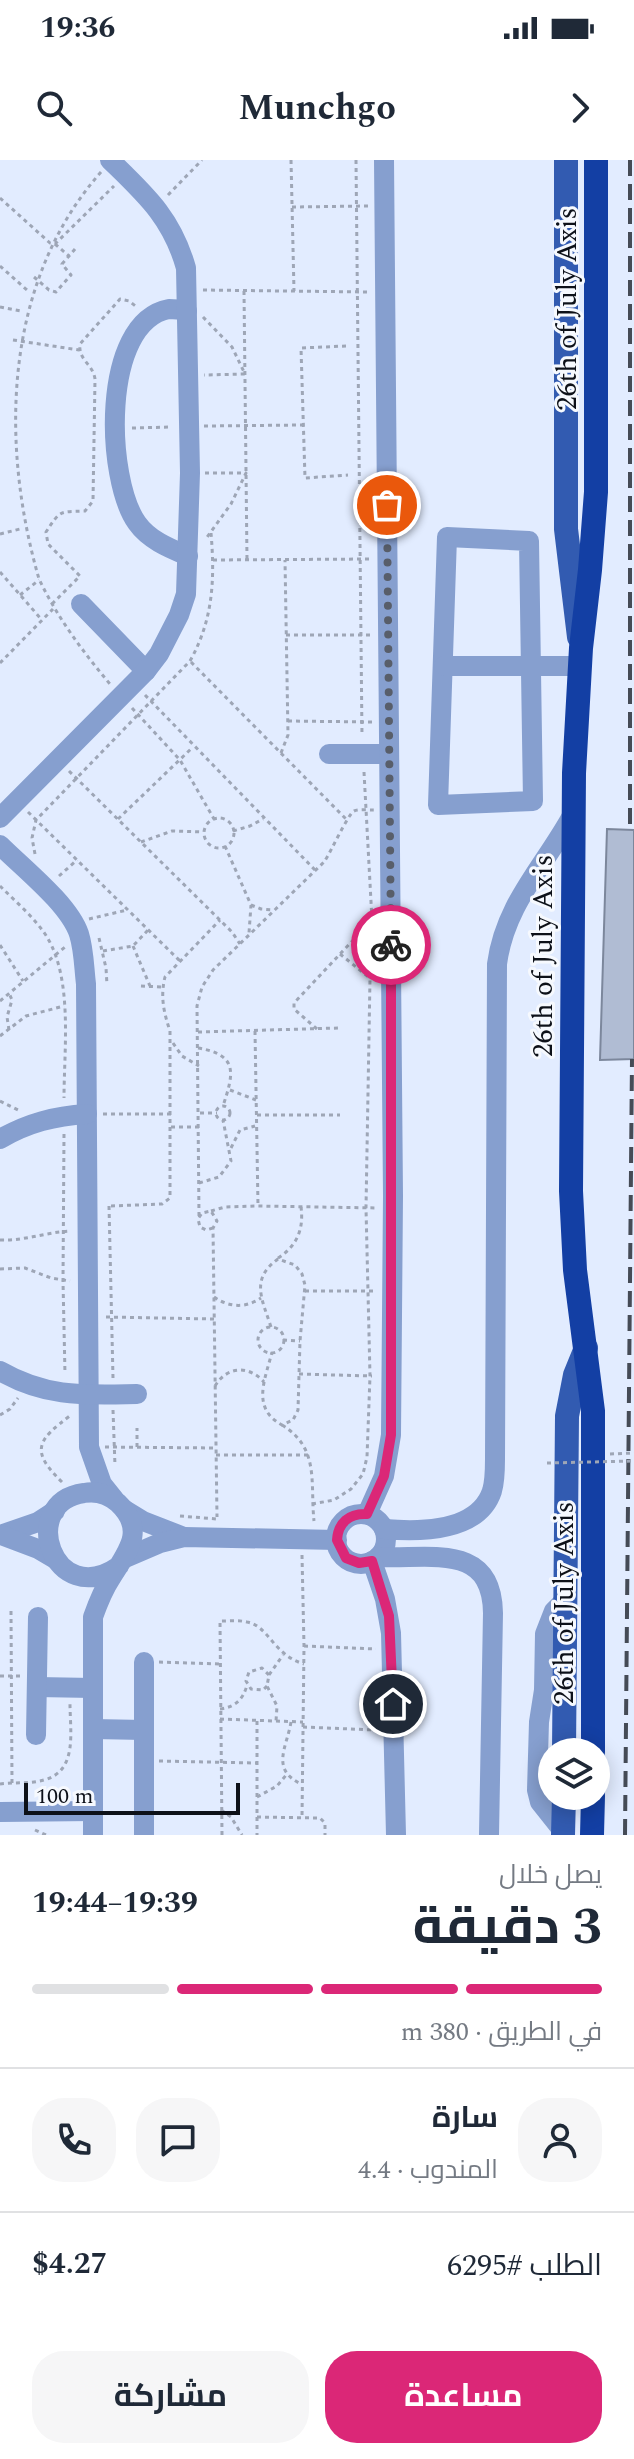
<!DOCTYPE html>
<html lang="ar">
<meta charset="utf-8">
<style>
:root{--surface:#fff;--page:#f6f6f7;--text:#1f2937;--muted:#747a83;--line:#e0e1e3;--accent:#db2777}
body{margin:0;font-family:Spectral,Cairo,serif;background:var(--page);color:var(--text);direction:rtl;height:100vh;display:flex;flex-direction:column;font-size:30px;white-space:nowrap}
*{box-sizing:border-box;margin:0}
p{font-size:26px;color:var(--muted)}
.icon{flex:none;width:44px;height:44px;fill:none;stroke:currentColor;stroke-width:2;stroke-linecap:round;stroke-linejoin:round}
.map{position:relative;height:1675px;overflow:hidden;direction:ltr}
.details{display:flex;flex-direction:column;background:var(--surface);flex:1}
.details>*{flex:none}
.fabs{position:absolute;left:538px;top:1578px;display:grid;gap:16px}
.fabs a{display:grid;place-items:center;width:72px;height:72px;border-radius:50%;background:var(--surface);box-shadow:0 4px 20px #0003;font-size:40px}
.scale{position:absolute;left:24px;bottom:20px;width:216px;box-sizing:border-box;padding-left:8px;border:4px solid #0d1119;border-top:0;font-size:22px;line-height:28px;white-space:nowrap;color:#0d1119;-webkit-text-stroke:6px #f6f9fe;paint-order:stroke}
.pin{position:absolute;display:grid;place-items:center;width:68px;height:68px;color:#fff;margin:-34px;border:4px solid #fff;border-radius:50%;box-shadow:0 2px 8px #0007}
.courier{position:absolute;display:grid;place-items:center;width:80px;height:80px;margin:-40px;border:6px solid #db2777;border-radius:50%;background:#fff;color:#222;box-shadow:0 2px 10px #0007}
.overview em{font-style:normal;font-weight:700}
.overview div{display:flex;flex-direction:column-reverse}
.overview{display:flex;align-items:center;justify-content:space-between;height:136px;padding:0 32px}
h1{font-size:52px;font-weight:700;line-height:60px}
.bar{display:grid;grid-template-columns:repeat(4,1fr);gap:12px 8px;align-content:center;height:96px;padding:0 32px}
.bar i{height:10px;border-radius:6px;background:var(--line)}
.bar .current{background:var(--accent)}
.bar p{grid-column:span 4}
.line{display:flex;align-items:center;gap:20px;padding:0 32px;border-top:2px solid var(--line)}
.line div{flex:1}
.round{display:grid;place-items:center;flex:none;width:84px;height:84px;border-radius:32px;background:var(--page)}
.primary-button{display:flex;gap:16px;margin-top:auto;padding:16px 32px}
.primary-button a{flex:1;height:92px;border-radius:32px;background:var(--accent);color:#fff;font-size:32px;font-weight:700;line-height:92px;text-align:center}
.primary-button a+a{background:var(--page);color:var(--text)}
.status{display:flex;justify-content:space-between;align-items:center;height:56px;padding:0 40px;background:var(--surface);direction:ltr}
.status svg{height:22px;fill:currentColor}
header{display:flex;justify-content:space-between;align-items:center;height:104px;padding:0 32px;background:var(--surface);font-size:36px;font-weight:700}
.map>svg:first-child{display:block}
.building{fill:#b0bcd3;stroke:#7c879c;stroke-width:2}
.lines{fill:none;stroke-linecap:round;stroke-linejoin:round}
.path{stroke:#9ea6b6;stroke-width:3;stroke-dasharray:4 4;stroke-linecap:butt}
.minor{stroke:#869fcf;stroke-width:20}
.major{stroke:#325bb1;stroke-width:24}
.highway{stroke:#133fa4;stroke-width:24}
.rail{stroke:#454b56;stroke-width:4;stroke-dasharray:16 8;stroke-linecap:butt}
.path-bridge{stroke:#9ea6b6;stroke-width:3;stroke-dasharray:4 4;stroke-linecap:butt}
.done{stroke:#585e6a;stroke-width:8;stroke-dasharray:0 14.4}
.route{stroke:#db2777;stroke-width:10}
.labels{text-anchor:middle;stroke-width:6;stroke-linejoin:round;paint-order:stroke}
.street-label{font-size:28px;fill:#0d1119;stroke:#f6f9fe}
</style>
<div class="status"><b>19:36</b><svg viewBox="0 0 49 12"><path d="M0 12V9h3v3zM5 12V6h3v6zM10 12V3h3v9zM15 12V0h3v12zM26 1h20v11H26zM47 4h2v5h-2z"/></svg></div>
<header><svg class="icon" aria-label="forward" viewBox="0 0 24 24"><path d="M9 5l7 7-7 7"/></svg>Munchgo<svg class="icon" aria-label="search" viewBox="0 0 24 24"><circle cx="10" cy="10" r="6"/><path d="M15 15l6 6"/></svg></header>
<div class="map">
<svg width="634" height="1675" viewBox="0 0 634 1675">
<rect width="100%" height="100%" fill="#e2ecff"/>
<polygon class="building" points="607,669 634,670 634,899 600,900"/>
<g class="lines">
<g class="path">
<polyline points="291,0 294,131"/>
<polyline points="356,0 362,576"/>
<path d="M 101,12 C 3,123 0,284 39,419 C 57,457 83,492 110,524"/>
<polyline points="168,35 202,0"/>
<polyline points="0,38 50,83 55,84 114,26"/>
<polyline points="292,47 368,46"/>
<polyline points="55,84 69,96"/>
<polyline points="0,106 27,130"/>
<polyline points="34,117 49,130 56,132 71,115 62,104 75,89"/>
<polyline points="203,130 367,132"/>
<polyline points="244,131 247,400"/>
<polyline points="0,147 21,151"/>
<polyline points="203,157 232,187 245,214 204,215"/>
<polyline points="13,180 79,190"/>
<polyline points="346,186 301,188 305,318 348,315"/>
<polyline points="204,266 304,265"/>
<polyline points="132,268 172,267"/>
<polyline points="205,313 246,313 231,344 205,380"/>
<polyline points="0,374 20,369"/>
<polyline points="213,400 369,399"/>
<polyline points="0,412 42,460"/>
<polyline points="20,435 39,420"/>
<path d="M 52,444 L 80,416 L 48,384 L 46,372 C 61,349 60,352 85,351 L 93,341 L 95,219 C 93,204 78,200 80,184 L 120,139 L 129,141 L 138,148"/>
<polyline points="286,475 370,475"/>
<polyline points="191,502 346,659"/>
<polyline points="0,503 53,449"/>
<polyline points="145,535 315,710"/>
<polyline points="132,548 180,600 214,659"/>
<polyline points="288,561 373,562"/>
<polyline points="281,593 288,575 285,400"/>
<polyline points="69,611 232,772 240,784"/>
<polyline points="364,612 372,760"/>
<polyline points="28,652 180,801"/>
<circle cx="219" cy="673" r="15"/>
<polyline points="118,659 193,587"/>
<polyline points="233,671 250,666 263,659"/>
<polyline points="141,682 172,671 203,672"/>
<polyline points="225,686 251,745 249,773"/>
<path d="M 35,694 L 32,678 L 36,660 L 190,501 C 213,460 215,420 211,373"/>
<polyline points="59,716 77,700"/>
<path d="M 0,726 C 16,742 35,758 47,777 C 73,820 64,889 64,938"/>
<polyline points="251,745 261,749 274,750"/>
<polyline points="89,759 127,750"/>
<polyline points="99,778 106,808 107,825"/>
<polyline points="0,785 23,821"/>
<polyline points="133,786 150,826"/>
<polyline points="103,791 133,786 148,770"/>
<polyline points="340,794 371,819"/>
<polyline points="141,826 162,827"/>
<polyline points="0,841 65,787"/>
<polyline points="317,869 294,849 294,843 373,759"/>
<polyline points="9,870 7,857 12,840 9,833"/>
<polyline points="255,871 258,1046"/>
<polyline points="198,872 339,868"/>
<polyline points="0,876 26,856 64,846"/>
<polyline points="173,883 182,896 199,906"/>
<path d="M 198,888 C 240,895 233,915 223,946"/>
<polyline points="230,930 256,940"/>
<polyline points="0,941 18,950"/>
<circle cx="223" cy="953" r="7"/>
<polyline points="200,953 217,953"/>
<polyline points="103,954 171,954"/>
<polyline points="257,955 340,955"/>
<polyline points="171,967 199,967"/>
<polyline points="64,974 63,1121 65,1214"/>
<polyline points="231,988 240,970 255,966"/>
<polyline points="199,1023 219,1017 231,1001 223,960"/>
<polyline points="109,1046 113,1218"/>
<path d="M 111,1046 L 162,1044 L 170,1038 L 170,871 C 164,853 160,837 165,817 L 220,760"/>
<polyline points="211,1051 225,1047 258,1046 378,1048"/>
<path d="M 199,1056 L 197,846 L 202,827 L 213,810 L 324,702 C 331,692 348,654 354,651 C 359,649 368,650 374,650"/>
<polyline points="213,1068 206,1070 200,1067 198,1059 202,1053 211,1051 217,1061 213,1068 217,1357"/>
<path d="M 0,1080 C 25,1081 46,1072 71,1071"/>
<path d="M 278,1098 C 297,1086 304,1069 301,1047"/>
<polyline points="0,1109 25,1108 51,1118 70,1121"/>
<polyline points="305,1131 377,1131"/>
<path d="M 214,1137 C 230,1148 246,1148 261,1138"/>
<polyline points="106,1157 214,1159"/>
<path d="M 271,1167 C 262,1139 250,1119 278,1099 L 295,1105 L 302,1114 L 305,1125 L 300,1181 L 298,1250 L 293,1260 L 282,1265 C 251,1248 265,1220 272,1192"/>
<circle cx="271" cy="1180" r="13"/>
<polyline points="283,1180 300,1181"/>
<polyline points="299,1214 372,1216"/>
<path d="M 215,1226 C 227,1206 249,1205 264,1222"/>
<polyline points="113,1250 115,1306"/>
<polyline points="0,1255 10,1249 18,1238"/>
<path d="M 282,1265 C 320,1288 310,1323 314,1361"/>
<polyline points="105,1287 216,1288"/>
<polyline points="137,1287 137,1268"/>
<polyline points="610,1294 634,1293"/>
<polyline points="216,1295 308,1295"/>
<path d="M 62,1322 C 29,1290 38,1280 71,1255"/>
<polyline points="312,1344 334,1340 351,1329 363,1314 367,1297 370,1216 366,1048 370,818"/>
<polyline points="180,1356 217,1359"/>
<polyline points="302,1395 304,1486 302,1658"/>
<polyline points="11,1451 12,1623"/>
<polyline points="304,1486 376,1489"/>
<polyline points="159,1502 220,1504"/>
<polyline points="269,1515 283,1495"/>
<polyline points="0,1516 21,1516"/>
<polyline points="267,1526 263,1530 251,1529 246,1521 249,1512 262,1508 269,1515 267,1526 277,1546 276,1561"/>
<path d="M 220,1549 C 235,1547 243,1540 247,1525"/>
<polyline points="220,1559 303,1562"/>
<polyline points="257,1561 257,1675"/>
<path d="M 291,1562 C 287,1587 270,1609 301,1624"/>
<polyline points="303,1567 375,1570"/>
<polyline points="159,1601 256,1603"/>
<path d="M 0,1624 C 14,1622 30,1624 44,1620 C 78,1611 70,1572 70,1544"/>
<polyline points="257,1637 277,1626 287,1614"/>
<polyline points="221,1650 231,1657 242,1675"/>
<polyline points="257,1657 320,1658 325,1663 325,1675"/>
<polyline points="35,1670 46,1675"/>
<path d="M 222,1675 L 220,1461 C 229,1461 239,1460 247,1462 C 269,1466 273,1495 304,1504"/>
</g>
<g class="minor">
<path d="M 187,151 C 182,150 174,149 169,149 C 100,162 106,320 137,363 C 149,380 169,388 188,396"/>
<polygon points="447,377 529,381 533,641 438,645"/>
<polyline points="81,444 146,511"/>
<polyline points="444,506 579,506"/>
<polyline points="329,594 389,594"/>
<path d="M 0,658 L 146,511 L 159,494 L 179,455 L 186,434 L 190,313 L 186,108 C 172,58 146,35 110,0"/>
<path d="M 0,685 C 23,708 69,744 79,774 C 84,790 84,808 86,824 L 89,1287 L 102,1324 L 114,1339"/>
<path d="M 0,979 C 28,963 54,956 87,954"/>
<path d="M 0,1211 C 47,1238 85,1235 137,1234"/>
<polyline points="125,1350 143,1361 184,1377"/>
<polyline points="367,1354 384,1316 391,1275 393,1036 384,0"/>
<circle cx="361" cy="1379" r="25"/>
<path d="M 384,1369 C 419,1372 478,1373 492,1331 C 495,1321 495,1309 495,1299 L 497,804 C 505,743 545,706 573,654"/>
<polyline points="0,1375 38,1362 55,1351"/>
<polyline points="1,1375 38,1389 55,1399"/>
<path d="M 378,1397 C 428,1400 492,1381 493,1453 L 489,1675"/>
<polyline points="125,1398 160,1383 184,1377 337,1380"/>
<polyline points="372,1401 385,1439 391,1473 396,1675"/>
<polyline points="37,1527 93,1528"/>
<polyline points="93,1569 144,1570"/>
<polyline points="36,1575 38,1457"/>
<polyline points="0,1652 93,1651"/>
<polyline points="563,1671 540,1642 537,1630 539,1562 544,1530 545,1474 554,1451 566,1439"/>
<path d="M 93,1675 L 93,1457 C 98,1443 103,1430 111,1418 C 127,1392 147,1370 118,1343 C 108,1334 96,1331 84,1333 C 17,1342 53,1452 119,1406"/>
<polyline points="144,1675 144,1502"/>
</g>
<g class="major">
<polyline points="566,0 566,369 579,477"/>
<polyline points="564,1592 567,1256 575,1215 586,1188"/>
<polyline points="563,1675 564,1636"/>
</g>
<g class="highway">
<polyline points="593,1592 593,1251 575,1110 571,1031 574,613 581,488 590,410 596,332 596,0"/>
<polyline points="592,1675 593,1636"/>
</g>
<g class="rail">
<polyline points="630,0 630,670"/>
<polyline points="625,1675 632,899"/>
</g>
<polyline class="path-bridge" points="547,1303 634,1301"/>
</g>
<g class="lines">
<polyline class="done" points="387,345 391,785"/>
<path class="route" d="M 391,785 L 391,1275 L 384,1316 L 367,1354 C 349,1353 338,1363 337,1380 L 346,1398 L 359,1403 L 372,1401 L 389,1456 L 393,1544"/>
</g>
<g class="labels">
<g class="street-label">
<text transform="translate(566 149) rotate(-90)" y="10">26th of July Axis</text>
<text transform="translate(542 796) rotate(-90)" y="10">26th of July Axis</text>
<text transform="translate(563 1443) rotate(-90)" y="10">26th of July Axis</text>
</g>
</g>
</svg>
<div class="fabs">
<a><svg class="icon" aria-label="layers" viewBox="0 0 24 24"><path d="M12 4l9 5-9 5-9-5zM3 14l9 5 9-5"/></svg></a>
</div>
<div class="scale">100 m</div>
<div class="pin" style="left:387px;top:345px;background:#ea580c"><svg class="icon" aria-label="bag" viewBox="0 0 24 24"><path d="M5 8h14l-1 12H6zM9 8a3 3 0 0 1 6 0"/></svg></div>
<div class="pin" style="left:393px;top:1544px;background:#1f2937"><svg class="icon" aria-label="home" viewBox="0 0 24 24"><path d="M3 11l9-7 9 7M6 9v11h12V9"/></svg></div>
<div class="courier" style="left:391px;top:785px"><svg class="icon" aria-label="bike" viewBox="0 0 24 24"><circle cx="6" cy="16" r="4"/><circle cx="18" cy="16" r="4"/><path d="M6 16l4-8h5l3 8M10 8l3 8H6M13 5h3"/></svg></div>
</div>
<section class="details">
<div class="overview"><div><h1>3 دقيقة</h1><p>يصل خلال</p></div><em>19:39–19:44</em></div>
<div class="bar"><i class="current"></i><i class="current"></i><i class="current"></i><i></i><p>في الطريق · 380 m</p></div>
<div class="line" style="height:144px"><a class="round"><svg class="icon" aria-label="person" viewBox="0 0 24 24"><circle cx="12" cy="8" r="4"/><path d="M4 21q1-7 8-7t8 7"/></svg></a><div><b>سارة</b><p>المندوب · 4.4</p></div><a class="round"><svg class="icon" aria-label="chat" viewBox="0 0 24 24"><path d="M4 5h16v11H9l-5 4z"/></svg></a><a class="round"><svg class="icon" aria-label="phone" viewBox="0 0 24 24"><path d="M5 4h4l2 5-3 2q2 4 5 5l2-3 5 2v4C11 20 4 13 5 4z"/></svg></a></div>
<div class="line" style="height:104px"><div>الطلب #6295</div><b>$4.27</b></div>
<div class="primary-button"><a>مساعدة</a><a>مشاركة</a></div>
</section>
